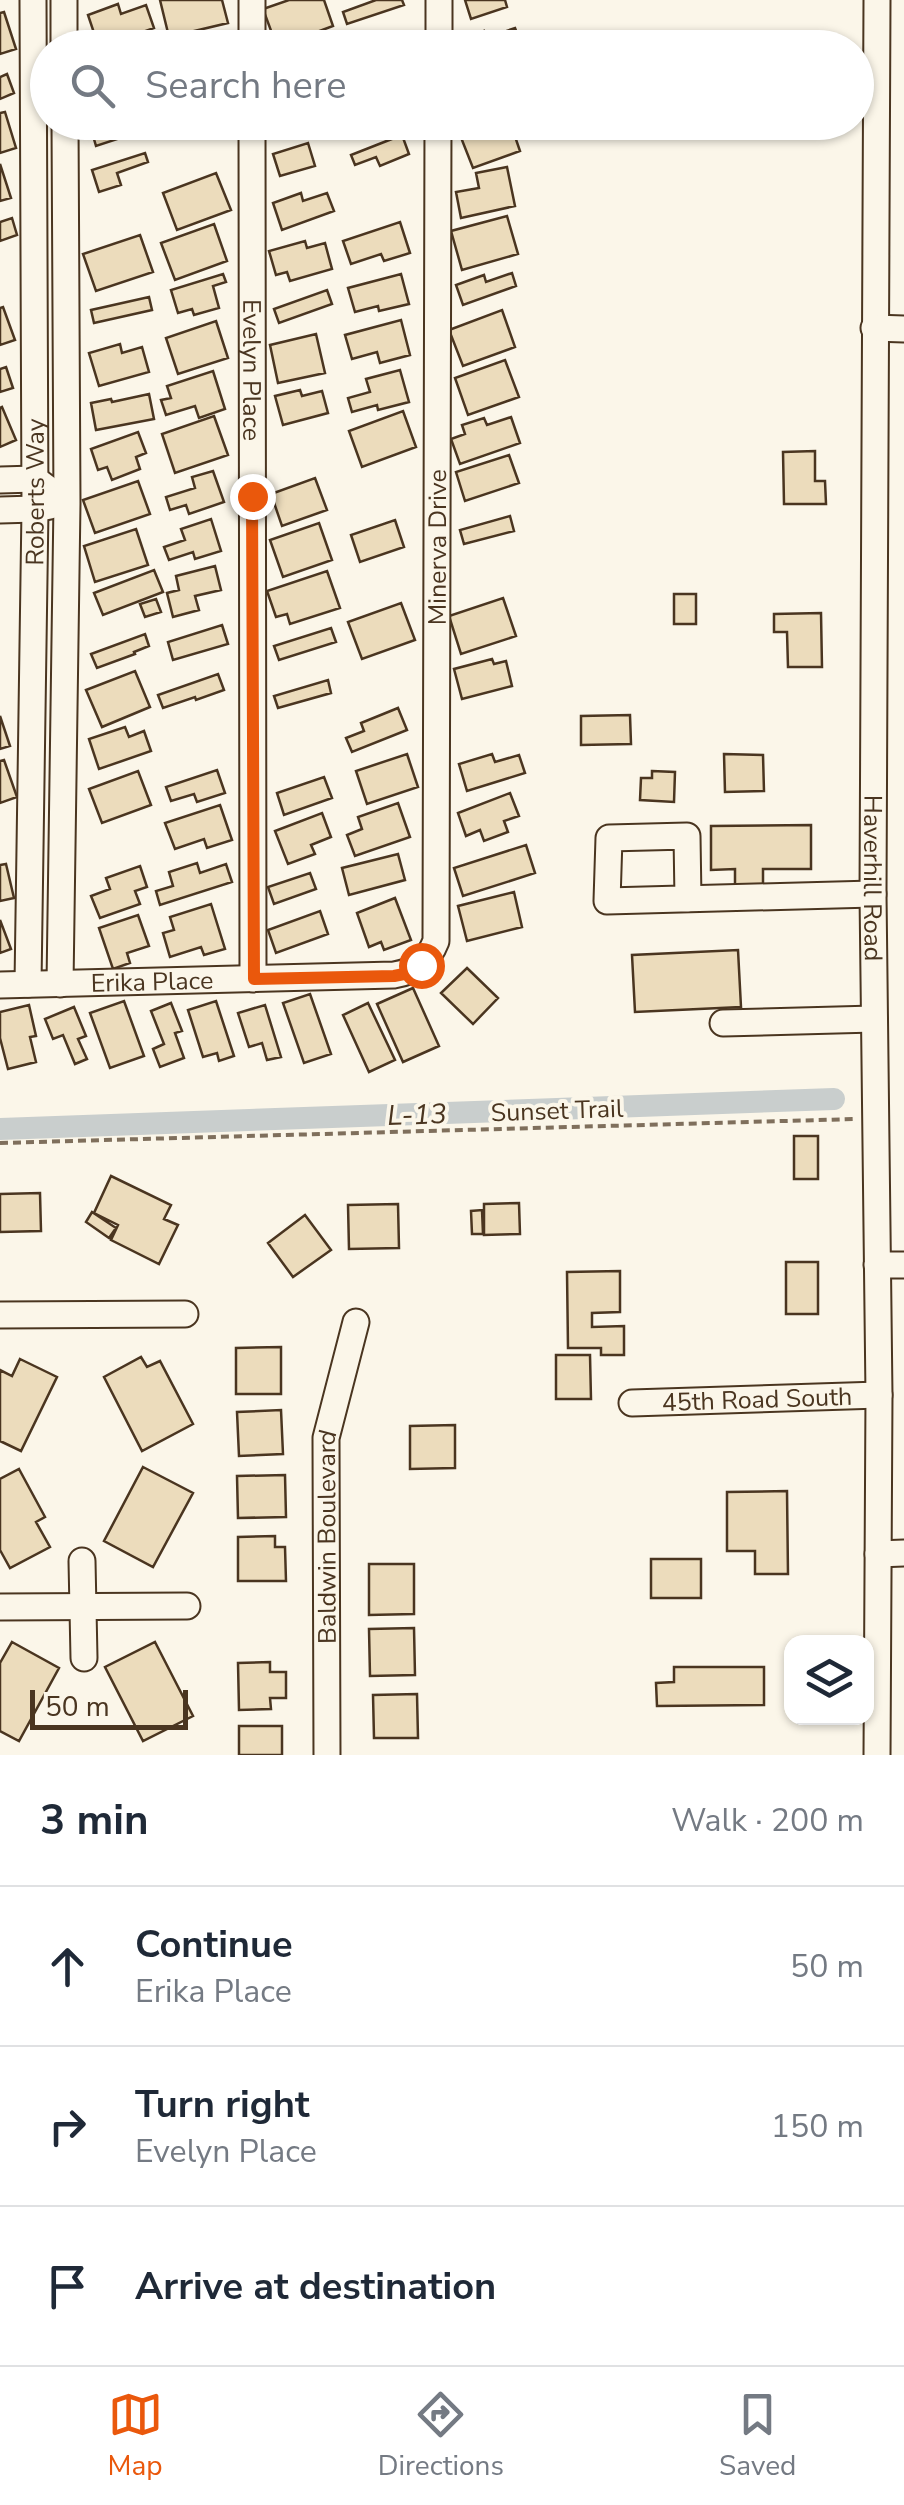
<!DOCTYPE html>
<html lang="en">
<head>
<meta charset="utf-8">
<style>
  :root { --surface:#fff; --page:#f6f6f7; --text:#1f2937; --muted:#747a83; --line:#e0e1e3; --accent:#ea580c }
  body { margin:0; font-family:"Nunito Sans",sans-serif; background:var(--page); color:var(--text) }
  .controls { position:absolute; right:30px; bottom:30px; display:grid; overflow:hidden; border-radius:20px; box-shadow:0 2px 8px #0004 }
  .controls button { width:90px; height:90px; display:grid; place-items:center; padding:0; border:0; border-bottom:2px solid var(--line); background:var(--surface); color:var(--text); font:50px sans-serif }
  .scale { position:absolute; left:30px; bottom:25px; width:158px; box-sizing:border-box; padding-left:10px; border:5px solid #4a3520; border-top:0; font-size:28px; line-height:35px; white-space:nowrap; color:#4a3520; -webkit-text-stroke:8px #fbf6e9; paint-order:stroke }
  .stop { position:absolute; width:30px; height:30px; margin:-22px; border:8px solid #ea580c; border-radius:50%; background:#fff }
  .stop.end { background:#ea580c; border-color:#fff; box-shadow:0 2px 10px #0008 }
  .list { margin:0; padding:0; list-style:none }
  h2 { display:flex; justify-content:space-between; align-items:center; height:130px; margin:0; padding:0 40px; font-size:42px }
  h2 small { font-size:32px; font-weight:400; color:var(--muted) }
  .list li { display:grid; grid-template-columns:65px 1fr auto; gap:30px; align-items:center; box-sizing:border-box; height:160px; padding:0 40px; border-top:2px solid var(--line) }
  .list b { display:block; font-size:38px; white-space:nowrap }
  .list p { margin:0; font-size:32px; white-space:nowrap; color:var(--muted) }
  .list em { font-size:32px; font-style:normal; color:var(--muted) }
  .icon { flex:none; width:55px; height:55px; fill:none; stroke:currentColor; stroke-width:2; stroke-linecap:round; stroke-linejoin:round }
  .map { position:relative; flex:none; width:904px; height:1755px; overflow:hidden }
  .search { position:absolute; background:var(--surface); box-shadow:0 2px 8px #0004; left:30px; right:30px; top:30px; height:110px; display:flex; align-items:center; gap:25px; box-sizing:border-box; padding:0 35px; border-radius:55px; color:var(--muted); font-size:38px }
  .sheet { height:610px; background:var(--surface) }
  nav { display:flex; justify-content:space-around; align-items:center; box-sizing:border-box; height:140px; border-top:2px solid var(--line); background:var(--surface); font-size:28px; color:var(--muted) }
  nav a { display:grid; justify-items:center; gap:5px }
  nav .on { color:var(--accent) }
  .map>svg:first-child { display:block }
</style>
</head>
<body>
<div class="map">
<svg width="904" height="1755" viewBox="0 0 904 1755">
  <rect width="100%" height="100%" fill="#fbf6e9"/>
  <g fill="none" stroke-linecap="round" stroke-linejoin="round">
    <path stroke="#c9cecd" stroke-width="22" d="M 0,1129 L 834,1099"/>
  </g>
  <path fill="#ecdcbc" stroke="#4a3520" stroke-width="2.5" d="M 160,0 L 222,0 L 228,23 L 169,37 Z
    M 289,0 L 324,0 L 333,26 L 277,47 L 263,9 Z
    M 376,0 L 402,0 L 404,5 L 347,24 L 343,12 Z
    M 465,0 L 505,0 L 507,7 L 471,19 Z
    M 118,4 L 121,14 L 146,5 L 154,28 L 99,48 L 88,15 Z
    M 4,12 L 16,49 L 0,54 L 0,13 Z
    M 515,28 L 520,41 L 502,48 L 463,48 L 460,40 L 484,31 L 486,38 Z
    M 373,37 L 377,48 L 347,48 L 346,46 Z
    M 7,74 L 14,93 L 0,99 L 0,77 Z
    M 5,112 L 16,148 L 0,153 L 0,113 Z
    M 89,122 L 149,122 L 151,128 L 96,146 Z
    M 353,122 L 385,122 L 356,133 Z
    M 495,122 L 510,122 L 520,151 L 473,168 L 460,135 Z
    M 402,135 L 409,154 L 380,166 L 376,157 L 355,165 L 351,155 Z
    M 308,143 L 315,166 L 280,176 L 273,154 Z
    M 145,153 L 148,162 L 117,173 L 121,185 L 99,192 L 92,170 Z
    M 0,164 L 11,198 L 0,201 Z
    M 507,167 L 515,206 L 461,218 L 456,192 L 479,188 L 476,173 Z
    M 216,173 L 231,210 L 177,230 L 163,193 Z
    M 301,193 L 303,201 L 327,193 L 334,211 L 282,230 L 273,203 Z
    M 507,216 L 518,254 L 462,270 L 451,231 Z
    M 12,218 L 17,235 L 0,241 L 0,222 Z
    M 400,222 L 410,253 L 384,261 L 381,254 L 351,264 L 343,241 Z
    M 214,224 L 227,261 L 175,280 L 161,243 Z
    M 140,235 L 153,272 L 96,291 L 83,254 Z
    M 305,241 L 307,248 L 325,243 L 332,269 L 290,281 L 287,272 L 276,275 L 269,251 Z
    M 512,273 L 516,286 L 463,305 L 456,285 L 484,275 L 486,282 Z
    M 223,274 L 226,282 L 213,286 L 219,308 L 194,315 L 192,309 L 178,313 L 171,290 Z
    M 401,274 L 409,304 L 379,311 L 378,306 L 355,312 L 348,288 Z
    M 327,290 L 332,304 L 279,323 L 274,309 Z
    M 149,297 L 152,310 L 94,323 L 91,310 Z
    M 3,307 L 15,340 L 0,345 L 0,308 Z
    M 502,310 L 515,347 L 463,366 L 449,330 Z
    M 401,320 L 410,355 L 380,363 L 377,352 L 352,359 L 345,335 Z
    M 216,321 L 228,358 L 178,374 L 166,338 Z
    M 316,334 L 325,373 L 278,383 L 270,345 Z
    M 120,344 L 122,353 L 142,347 L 149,372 L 99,386 L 89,353 Z
    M 505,360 L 519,397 L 468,415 L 455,378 Z
    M 6,367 L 13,388 L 0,392 L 0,369 Z
    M 400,370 L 409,402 L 378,410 L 377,405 L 352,412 L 348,398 L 370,392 L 366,379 Z
    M 213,371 L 225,409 L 199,418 L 195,406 L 166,415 L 161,400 L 171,398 L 167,386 Z
    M 300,390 L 302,396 L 322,391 L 328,413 L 283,425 L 275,396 Z
    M 149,394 L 154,419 L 96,430 L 91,403 L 111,399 L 112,402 Z
    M 2,407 L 16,440 L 0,447 L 0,408 Z
    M 403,411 L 416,447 L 362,467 L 349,431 Z
    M 214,416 L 228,455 L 175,473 L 162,434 Z
    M 511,417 L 520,443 L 460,464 L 451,439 L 465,434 L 462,425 L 484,418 L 487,425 Z
    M 138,432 L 146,453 L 136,457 L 140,469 L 112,480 L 107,467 L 98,470 L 91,449 Z
    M 815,451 L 815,481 L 825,481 L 826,504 L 784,504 L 783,452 Z
    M 509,455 L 519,483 L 465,501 L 456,472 Z
    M 213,471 L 224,502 L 189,514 L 186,505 L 170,510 L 166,497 L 195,488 L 192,477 Z
    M 315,478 L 327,510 L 282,526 L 271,494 Z
    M 138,481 L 150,514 L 95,533 L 83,500 Z
    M 510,516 L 514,531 L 464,544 L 460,530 Z
    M 211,519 L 221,551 L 195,559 L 193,552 L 169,560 L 164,547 L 185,540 L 181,529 Z
    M 395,520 L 404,547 L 360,562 L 351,535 Z
    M 319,523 L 332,560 L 283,577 L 270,540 Z
    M 136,529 L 148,565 L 95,582 L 84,546 Z
    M 215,566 L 221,590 L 195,596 L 199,610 L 173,617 L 167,593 L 179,590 L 176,576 Z
    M 154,570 L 163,592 L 103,615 L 94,593 Z
    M 327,571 L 340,608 L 290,624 L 287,614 L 276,617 L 267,591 Z
    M 674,594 L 696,594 L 696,624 L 674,624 Z
    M 503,598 L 516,636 L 461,654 L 449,616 Z
    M 156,599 L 161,612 L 145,617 L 140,604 Z
    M 401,603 L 415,640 L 362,659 L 348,622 Z
    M 821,613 L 822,667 L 788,667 L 787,632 L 774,632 L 774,614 Z
    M 222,625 L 228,644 L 173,660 L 168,642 Z
    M 331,628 L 336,642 L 279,660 L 274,646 Z
    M 145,634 L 149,646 L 134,652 L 135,654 L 97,668 L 91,654 Z
    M 492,659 L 494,664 L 506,661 L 512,686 L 462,699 L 454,669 Z
    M 135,671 L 150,707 L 102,727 L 86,690 Z
    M 218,674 L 224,690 L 196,700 L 195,697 L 163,708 L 158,695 Z
    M 328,680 L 331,693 L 278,708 L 274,696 Z
    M 398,708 L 407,730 L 352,752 L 346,738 L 364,731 L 361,723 Z
    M 630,715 L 631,744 L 581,745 L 581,716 Z
    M 0,716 L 10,746 L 0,749 Z
    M 125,727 L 129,737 L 144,731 L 151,751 L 99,769 L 89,739 Z
    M 407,754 L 418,787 L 367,804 L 356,771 Z
    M 492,754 L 495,762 L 519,755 L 525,773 L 467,791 L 459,764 Z
    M 724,754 L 763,755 L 764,791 L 725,792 Z
    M 4,760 L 17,797 L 0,803 L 0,761 Z
    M 217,770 L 225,793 L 197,802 L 194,794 L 171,801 L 166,787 Z
    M 138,771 L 151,805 L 102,823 L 89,789 Z
    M 652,771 L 675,772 L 674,802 L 640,800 L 641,778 L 652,778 Z
    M 324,777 L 332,798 L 284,815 L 277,793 Z
    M 510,793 L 519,816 L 504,821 L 508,832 L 484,841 L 480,830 L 466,836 L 458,813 Z
    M 398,803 L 410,837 L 355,856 L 347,835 L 362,829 L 358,817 Z
    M 220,805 L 232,840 L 207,848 L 204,839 L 175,849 L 165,823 Z
    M 322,813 L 331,837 L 311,845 L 315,854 L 288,864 L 275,831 Z
    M 811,825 L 811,869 L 763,869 L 763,885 L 735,886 L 735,869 L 711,870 L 711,826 Z
    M 526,845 L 535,873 L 463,896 L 454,868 Z
    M 398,854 L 405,880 L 349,895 L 342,868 Z
    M 197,863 L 200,873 L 226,864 L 232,882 L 160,905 L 156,891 L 173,886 L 169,872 Z
    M 6,864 L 14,898 L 0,901 L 0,865 Z
    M 140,866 L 147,887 L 135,891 L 140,904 L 100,918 L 91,896 L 110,889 L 106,878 Z
    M 310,873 L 316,889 L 274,904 L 268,887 Z
    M 514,892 L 522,927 L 467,941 L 458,906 Z
    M 395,898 L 411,940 L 384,950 L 381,942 L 369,947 L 357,913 Z
    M 211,904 L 225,949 L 204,955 L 201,947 L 170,957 L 163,933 L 174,930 L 170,917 Z
    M 320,911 L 328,934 L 276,953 L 268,930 Z
    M 138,915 L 149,946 L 127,953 L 130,963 L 113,969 L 99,928 Z
    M 0,920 L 11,949 L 0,953 Z
    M 738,950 L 741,1007 L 635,1012 L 632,955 Z
    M 467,968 L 498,998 L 473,1024 L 441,993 Z
    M 413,988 L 439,1046 L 403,1062 L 377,1004 Z
    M 310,994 L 331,1054 L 304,1063 L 283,1003 Z
    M 124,1001 L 144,1056 L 110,1068 L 90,1013 Z
    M 216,1001 L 234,1056 L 219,1061 L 217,1053 L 203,1057 L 188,1010 Z
    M 171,1003 L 182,1031 L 175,1033 L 184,1058 L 160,1067 L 153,1049 L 164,1044 L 151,1011 Z
    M 368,1003 L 395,1060 L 369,1072 L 343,1015 Z
    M 29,1005 L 36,1036 L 30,1037 L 36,1062 L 8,1069 L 0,1038 L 0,1012 Z
    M 265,1005 L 281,1057 L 267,1060 L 262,1043 L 249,1047 L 238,1013 Z
    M 74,1007 L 86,1036 L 78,1039 L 87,1059 L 75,1064 L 63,1035 L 53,1039 L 45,1019 Z
    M 794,1136 L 818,1136 L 818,1179 L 794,1179 Z
    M 111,1176 L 171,1205 L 164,1219 L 178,1225 L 159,1264 L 111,1240 L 118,1225 L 94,1213 Z
    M 40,1193 L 41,1231 L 0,1232 L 0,1194 Z
    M 519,1203 L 520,1234 L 484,1235 L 484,1204 Z
    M 398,1204 L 399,1248 L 349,1249 L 348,1205 Z
    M 482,1210 L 483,1234 L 472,1234 L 471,1211 Z
    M 92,1212 L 116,1228 L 109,1238 L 86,1222 Z
    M 305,1215 L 331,1250 L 293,1277 L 268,1243 Z
    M 786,1262 L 818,1262 L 818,1314 L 786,1314 Z
    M 620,1271 L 620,1312 L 592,1313 L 592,1327 L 624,1326 L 624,1355 L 601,1355 L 601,1348 L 568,1348 L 567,1272 Z
    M 281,1347 L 281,1394 L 236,1394 L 236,1348 Z
    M 556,1355 L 590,1355 L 591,1399 L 556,1399 Z
    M 141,1357 L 147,1367 L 160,1361 L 193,1424 L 142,1451 L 104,1377 Z
    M 20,1359 L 57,1377 L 21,1451 L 0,1441 L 0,1370 L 12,1376 Z
    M 281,1410 L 283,1454 L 239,1456 L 237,1412 Z
    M 455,1425 L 455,1468 L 410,1469 L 410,1426 Z
    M 143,1467 L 193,1493 L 153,1567 L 104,1541 Z
    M 19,1469 L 45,1517 L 36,1522 L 50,1547 L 10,1568 L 0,1550 L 0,1479 Z
    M 285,1475 L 286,1517 L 238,1518 L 237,1476 Z
    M 787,1491 L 788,1574 L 755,1574 L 755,1551 L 727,1551 L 727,1492 Z
    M 275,1536 L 275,1547 L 285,1547 L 286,1581 L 238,1581 L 238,1537 Z
    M 651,1559 L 701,1559 L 701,1598 L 651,1598 Z
    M 369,1564 L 414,1564 L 414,1614 L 369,1615 Z
    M 414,1628 L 415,1675 L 370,1676 L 369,1629 Z
    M 12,1642 L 59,1668 L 19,1741 L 0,1731 L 0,1663 Z
    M 155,1642 L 193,1716 L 143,1741 L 105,1667 Z
    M 270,1662 L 270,1672 L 286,1672 L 286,1698 L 270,1698 L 271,1709 L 239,1710 L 238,1663 Z
    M 674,1667 L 764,1667 L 764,1705 L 657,1706 L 656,1683 L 674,1682 Z
    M 417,1694 L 418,1738 L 374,1738 L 373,1695 Z
    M 239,1726 L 282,1726 L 282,1755 L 239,1755 Z"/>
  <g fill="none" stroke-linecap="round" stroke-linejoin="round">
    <defs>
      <g id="minor">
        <path d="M 64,0 L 64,48"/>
        <path d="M 252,0 L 252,48"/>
        <path id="s1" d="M 877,0 L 873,894 L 879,1395 L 877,1755"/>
        <path d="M 439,48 L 439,0"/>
        <path id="s2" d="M 252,122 L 253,979"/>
        <path d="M 874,328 L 904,329"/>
        <path d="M 0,480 L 35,479 L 47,488"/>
        <path d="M 0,510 L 35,509 L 50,506"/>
        <path d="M 688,899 L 687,836 L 609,838 L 607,901 L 873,894"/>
        <path id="s3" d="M 28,984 L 35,509 L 33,0"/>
        <path d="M 60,984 L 67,503 L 65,122"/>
        <path id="s4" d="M 0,985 L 394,975 C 417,971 428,961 436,941 L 438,122"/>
        <path d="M 723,1023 L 874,1019"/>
        <path d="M 877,1265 L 904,1265"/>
        <path d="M 0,1315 L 185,1314"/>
        <path id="s5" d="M 632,1403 L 879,1395"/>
        <path d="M 878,1554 L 904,1553"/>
        <path d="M 82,1561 L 84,1658"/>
        <path d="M 0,1607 L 187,1606"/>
        <path id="s6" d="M 327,1755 L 326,1438 L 356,1322"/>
      </g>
    </defs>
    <use href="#minor" stroke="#4a3520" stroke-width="29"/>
    <path stroke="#7f6f5c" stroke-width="4" stroke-dasharray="8 5" stroke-linecap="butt" d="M 0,1143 L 855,1119"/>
    <use href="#minor" stroke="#fbf6e9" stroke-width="25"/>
  </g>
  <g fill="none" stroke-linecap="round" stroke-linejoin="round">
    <path stroke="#ea580c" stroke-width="12" d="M 252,496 L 254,979 L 394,976 L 409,973 L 421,965"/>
  </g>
  <g text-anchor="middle" stroke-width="8" stroke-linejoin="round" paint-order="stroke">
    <g font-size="25" fill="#4a3520" stroke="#fbf6e9">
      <text dy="9" stroke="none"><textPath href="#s2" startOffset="248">Evelyn Place</textPath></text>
      <text dy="9" stroke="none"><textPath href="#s3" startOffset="492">Roberts Way</textPath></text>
      <text dy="9" stroke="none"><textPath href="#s4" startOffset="845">Minerva Drive</textPath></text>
      <text dy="9" stroke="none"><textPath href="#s1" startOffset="878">Haverhill Road</textPath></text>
      <text dy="9" stroke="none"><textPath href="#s4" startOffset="152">Erika Place</textPath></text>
      <text transform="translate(557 1110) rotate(-2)" y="9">Sunset Trail</text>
      <text dy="9" stroke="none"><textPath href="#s5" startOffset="125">45th Road South</textPath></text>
      <text dy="9" stroke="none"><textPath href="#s6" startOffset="218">Baldwin Boulevard</textPath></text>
    </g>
    <g font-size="28" font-style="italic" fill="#4a3520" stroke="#fbf6e9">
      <text transform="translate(417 1114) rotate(-2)" y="10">L-13</text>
    </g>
  </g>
</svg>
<div class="controls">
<button><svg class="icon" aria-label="layers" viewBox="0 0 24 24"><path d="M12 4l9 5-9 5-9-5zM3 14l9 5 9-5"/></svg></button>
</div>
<div class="scale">50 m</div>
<div class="stop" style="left:421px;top:965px"></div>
<div class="stop end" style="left:252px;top:496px"></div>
<div class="search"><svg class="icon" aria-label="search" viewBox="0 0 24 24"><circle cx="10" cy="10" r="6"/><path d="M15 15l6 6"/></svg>Search here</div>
</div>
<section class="sheet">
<h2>3 min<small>Walk · 200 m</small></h2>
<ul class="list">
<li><svg class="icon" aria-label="ahead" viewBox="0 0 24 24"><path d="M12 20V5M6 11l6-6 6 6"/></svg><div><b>Continue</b><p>Erika Place</p></div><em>50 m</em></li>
<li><svg class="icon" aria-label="right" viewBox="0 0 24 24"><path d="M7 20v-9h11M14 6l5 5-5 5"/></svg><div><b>Turn right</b><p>Evelyn Place</p></div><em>150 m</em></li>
<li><svg class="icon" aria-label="arrive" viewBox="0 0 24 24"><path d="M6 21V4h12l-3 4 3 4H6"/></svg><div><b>Arrive at destination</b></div></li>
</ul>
</section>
<nav>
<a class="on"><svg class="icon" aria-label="map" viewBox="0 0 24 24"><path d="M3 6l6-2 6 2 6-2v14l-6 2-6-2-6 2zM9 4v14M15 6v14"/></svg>Map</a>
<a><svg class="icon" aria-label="directions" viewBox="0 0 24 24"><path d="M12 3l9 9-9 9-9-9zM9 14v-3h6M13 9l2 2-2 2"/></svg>Directions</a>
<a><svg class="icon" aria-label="saved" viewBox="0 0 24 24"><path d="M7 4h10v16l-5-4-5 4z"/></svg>Saved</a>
</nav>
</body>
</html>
